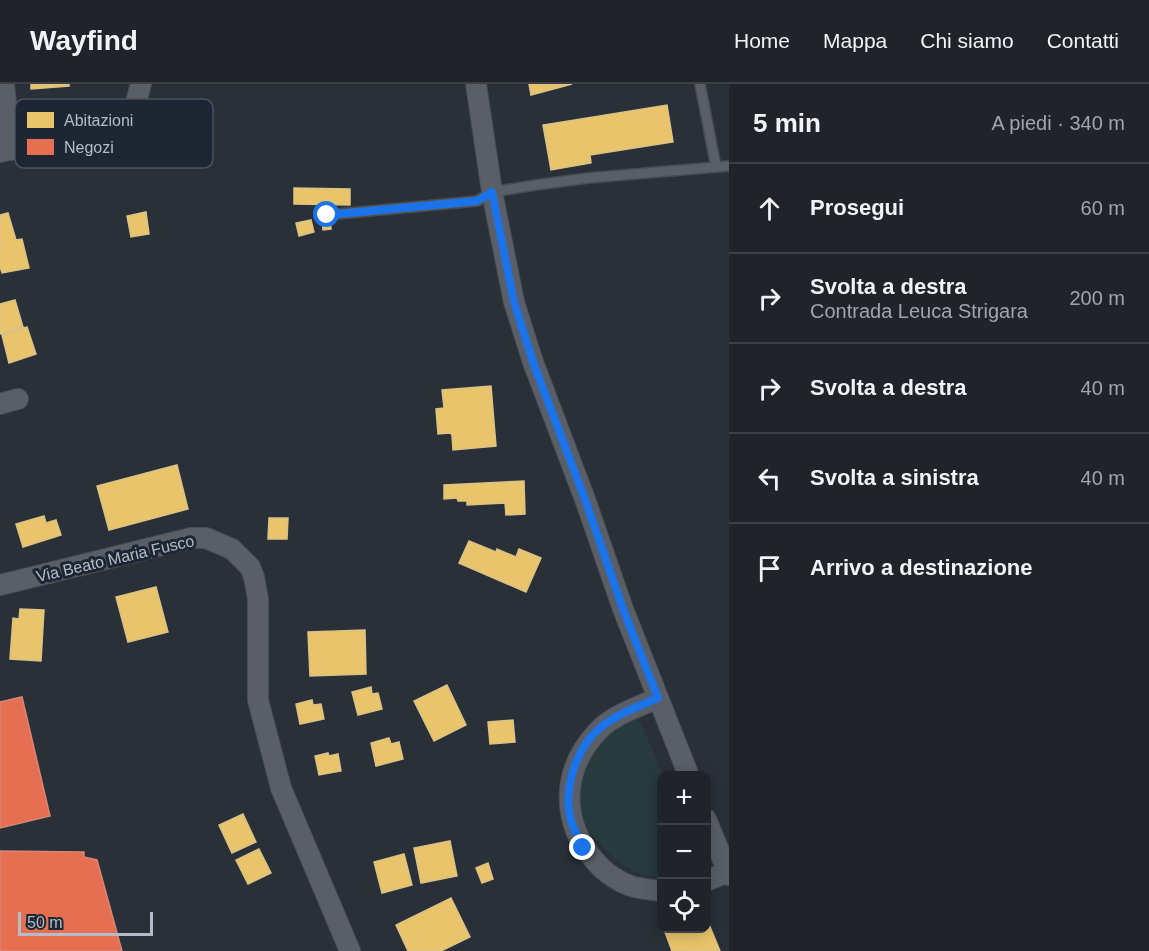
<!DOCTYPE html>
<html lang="it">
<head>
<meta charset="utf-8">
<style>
  :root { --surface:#20242a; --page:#2d3036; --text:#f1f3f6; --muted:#a2a4a8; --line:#3d4147 }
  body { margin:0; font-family:Arial,sans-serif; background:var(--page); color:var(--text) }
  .controls { position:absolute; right:18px; bottom:18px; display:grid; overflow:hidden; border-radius:12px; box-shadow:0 3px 15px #0003 }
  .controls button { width:54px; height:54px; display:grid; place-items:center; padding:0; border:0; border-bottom:2px solid var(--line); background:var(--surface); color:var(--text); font:30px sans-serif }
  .scale { position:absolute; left:18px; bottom:15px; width:135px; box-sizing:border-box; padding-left:6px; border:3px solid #b4bcc9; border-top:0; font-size:16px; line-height:21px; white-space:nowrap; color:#b4bcc9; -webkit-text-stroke:4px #1d2633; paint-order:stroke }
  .stop { position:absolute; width:18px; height:18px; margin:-14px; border:4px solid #1a73e8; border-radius:50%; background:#fff }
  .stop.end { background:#1a73e8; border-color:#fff; box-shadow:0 2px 6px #0008 }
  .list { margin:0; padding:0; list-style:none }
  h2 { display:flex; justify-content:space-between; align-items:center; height:78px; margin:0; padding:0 24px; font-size:26px }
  h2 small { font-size:20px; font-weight:400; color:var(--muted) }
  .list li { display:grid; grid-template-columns:39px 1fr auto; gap:18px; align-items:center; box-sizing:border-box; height:90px; padding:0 24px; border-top:2px solid var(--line) }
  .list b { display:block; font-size:22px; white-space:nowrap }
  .list p { margin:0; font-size:20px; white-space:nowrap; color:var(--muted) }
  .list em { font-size:20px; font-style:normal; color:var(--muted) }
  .icon { flex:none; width:33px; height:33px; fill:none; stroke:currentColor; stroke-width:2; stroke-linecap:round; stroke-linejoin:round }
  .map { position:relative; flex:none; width:729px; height:867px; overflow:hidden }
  header { display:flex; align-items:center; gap:36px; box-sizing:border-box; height:84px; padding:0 30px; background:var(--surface); border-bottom:2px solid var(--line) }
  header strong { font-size:28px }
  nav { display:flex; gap:33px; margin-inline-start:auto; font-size:21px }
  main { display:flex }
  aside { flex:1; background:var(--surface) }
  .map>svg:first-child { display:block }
</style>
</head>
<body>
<header>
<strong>Wayfind</strong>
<nav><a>Home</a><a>Mappa</a><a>Chi siamo</a><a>Contatti</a></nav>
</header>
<main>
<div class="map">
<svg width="729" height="867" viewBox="0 0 729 867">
  <rect width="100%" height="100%" fill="#2a3038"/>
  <path fill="#273a3e" d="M 639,634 L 663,691 L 661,793 C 644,794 625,784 612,772 C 580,744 571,718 589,678 C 593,669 599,658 607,652 C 617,644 628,639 639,634 Z"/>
  <path fill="#e9c46a" stroke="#d9c286" stroke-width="1.5" d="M 31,0 L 69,0 L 69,2 L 31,5 Z
    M 529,0 L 572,0 L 531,11 Z
    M 667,21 L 673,58 L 590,71 L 591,79 L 551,86 L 543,41 Z
    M 294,104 L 350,105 L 350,121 L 294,120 Z
    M 146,128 L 149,150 L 131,153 L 127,132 Z
    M 8,129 L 16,156 L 22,155 L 29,184 L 2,189 L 0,182 L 0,131 Z
    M 322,135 L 330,135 L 331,145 L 323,146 Z
    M 311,136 L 314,148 L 299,152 L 296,139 Z
    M 15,216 L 23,243 L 0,250 L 0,220 Z
    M 27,243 L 36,270 L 9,279 L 2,251 Z
    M 491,302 L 496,362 L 453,366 L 452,351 L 450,349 L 438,350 L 436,325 L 444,324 L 442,306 Z
    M 177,381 L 188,425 L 109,446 L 97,402 Z
    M 524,397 L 525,430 L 506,431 L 505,419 L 467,421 L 467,417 L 458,417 L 457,414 L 444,415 L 444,401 Z
    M 44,432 L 46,439 L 56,436 L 61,451 L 23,463 L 16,440 Z
    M 269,434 L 288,434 L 287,455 L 268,455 Z
    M 469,457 L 496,468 L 497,465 L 516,473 L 519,465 L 541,474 L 526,508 L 459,479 Z
    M 156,503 L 168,548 L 128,558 L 116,513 Z
    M 20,525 L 44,526 L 41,577 L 10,575 L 13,534 L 19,535 Z
    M 365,546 L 366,590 L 310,592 L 308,548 Z
    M 447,601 L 466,641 L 434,657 L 414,617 Z
    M 371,603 L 372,610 L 378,609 L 382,625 L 358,631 L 352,608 Z
    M 312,616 L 313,621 L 321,620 L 324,635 L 300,640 L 296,620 Z
    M 513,636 L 515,658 L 490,660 L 488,638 Z
    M 389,654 L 391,660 L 399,658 L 403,675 L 376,682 L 371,659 Z
    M 328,669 L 329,672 L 338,670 L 341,687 L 319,691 L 315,672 Z
    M 243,730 L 256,758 L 232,769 L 219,741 Z
    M 450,757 L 457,792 L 421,799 L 414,764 Z
    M 259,765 L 271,789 L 248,800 L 236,776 Z
    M 404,770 L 412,801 L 382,809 L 374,778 Z
    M 488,779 L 493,795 L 482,799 L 476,784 Z
    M 451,814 L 470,853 L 441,867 L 408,867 L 396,841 Z
    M 706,833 L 720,867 L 672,867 L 665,848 L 673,844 L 706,844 Z"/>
  <path fill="#e76f51" stroke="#d88675" stroke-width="1.5" d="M 22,613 L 50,732 L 0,744 L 0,618 Z
    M 0,767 L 84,768 L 84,773 L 97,776 L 122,867 L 0,867 Z"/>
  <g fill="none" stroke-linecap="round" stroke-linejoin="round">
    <defs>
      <path id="lane" d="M 700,0 L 716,83
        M 327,131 L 477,117 L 492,108 L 536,101 L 588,94 L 729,82"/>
      <path id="street" d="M 4,0 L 11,66
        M 476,0 L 492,108 L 514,218 L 533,278 L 586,418 L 623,525 L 689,692
        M 0,68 L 131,36 L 141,0
        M 0,320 L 18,315
        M 0,501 L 191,454 L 206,454 L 232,465 L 250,483 L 254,493 L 258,515 L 258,616 L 281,704 L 350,867
        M 658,614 C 640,622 611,632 598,647 C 561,686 560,738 596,778 C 605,789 620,799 634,803 C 643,805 653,806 662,807
        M 706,735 L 729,791
        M 706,797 L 728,788"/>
    </defs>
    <use href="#lane" stroke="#484c53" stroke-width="12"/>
    <use href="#street" stroke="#484c53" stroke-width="22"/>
    <use href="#lane" stroke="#5a5e66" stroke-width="9"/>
    <use href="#street" stroke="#5a5e66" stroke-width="20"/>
  </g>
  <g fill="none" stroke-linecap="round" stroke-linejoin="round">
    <path stroke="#1a73e8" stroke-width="8" d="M 327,131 L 477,117 L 492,108 L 514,218 L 533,278 L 586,418 L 623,525 L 658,614 C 639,622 617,630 600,644 C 576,664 564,703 570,733 C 572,743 579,754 583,764"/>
  </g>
  <g text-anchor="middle" stroke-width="6" stroke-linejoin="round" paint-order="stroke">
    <g font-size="16" fill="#b4bcc9" stroke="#1d2633">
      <text transform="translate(115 474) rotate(-13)" y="6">Via Beato Maria Fusco</text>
    </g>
  </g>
  <rect x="15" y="15" width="198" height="69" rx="9" fill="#1d2633" stroke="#4a5360" stroke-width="1.5"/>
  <rect x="27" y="28" width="27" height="16" fill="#e9c46a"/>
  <rect x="27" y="55" width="27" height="16" fill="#e76f51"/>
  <g font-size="16" fill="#b4bcc9">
    <text x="64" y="42">Abitazioni</text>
    <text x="64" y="69">Negozi</text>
  </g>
</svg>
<div class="controls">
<button>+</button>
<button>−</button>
<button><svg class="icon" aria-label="locate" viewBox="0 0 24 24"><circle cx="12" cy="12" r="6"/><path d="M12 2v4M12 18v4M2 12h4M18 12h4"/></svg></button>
</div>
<div class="scale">50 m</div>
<div class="stop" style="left:327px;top:131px"></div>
<div class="stop end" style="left:583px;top:764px"></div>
</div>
<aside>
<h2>5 min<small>A piedi · 340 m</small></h2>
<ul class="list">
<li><svg class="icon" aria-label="ahead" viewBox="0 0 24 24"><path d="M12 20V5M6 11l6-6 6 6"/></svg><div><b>Prosegui</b></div><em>60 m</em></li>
<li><svg class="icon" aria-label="right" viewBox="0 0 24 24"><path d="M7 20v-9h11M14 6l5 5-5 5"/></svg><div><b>Svolta a destra</b><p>Contrada Leuca Strigara</p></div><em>200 m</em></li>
<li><svg class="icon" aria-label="right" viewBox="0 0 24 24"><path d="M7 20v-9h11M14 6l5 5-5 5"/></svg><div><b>Svolta a destra</b></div><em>40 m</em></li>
<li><svg class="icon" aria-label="left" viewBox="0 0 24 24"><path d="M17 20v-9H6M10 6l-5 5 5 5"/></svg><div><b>Svolta a sinistra</b></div><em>40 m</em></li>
<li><svg class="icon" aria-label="arrive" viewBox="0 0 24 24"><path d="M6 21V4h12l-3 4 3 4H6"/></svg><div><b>Arrivo a destinazione</b></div></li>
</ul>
</aside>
</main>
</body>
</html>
